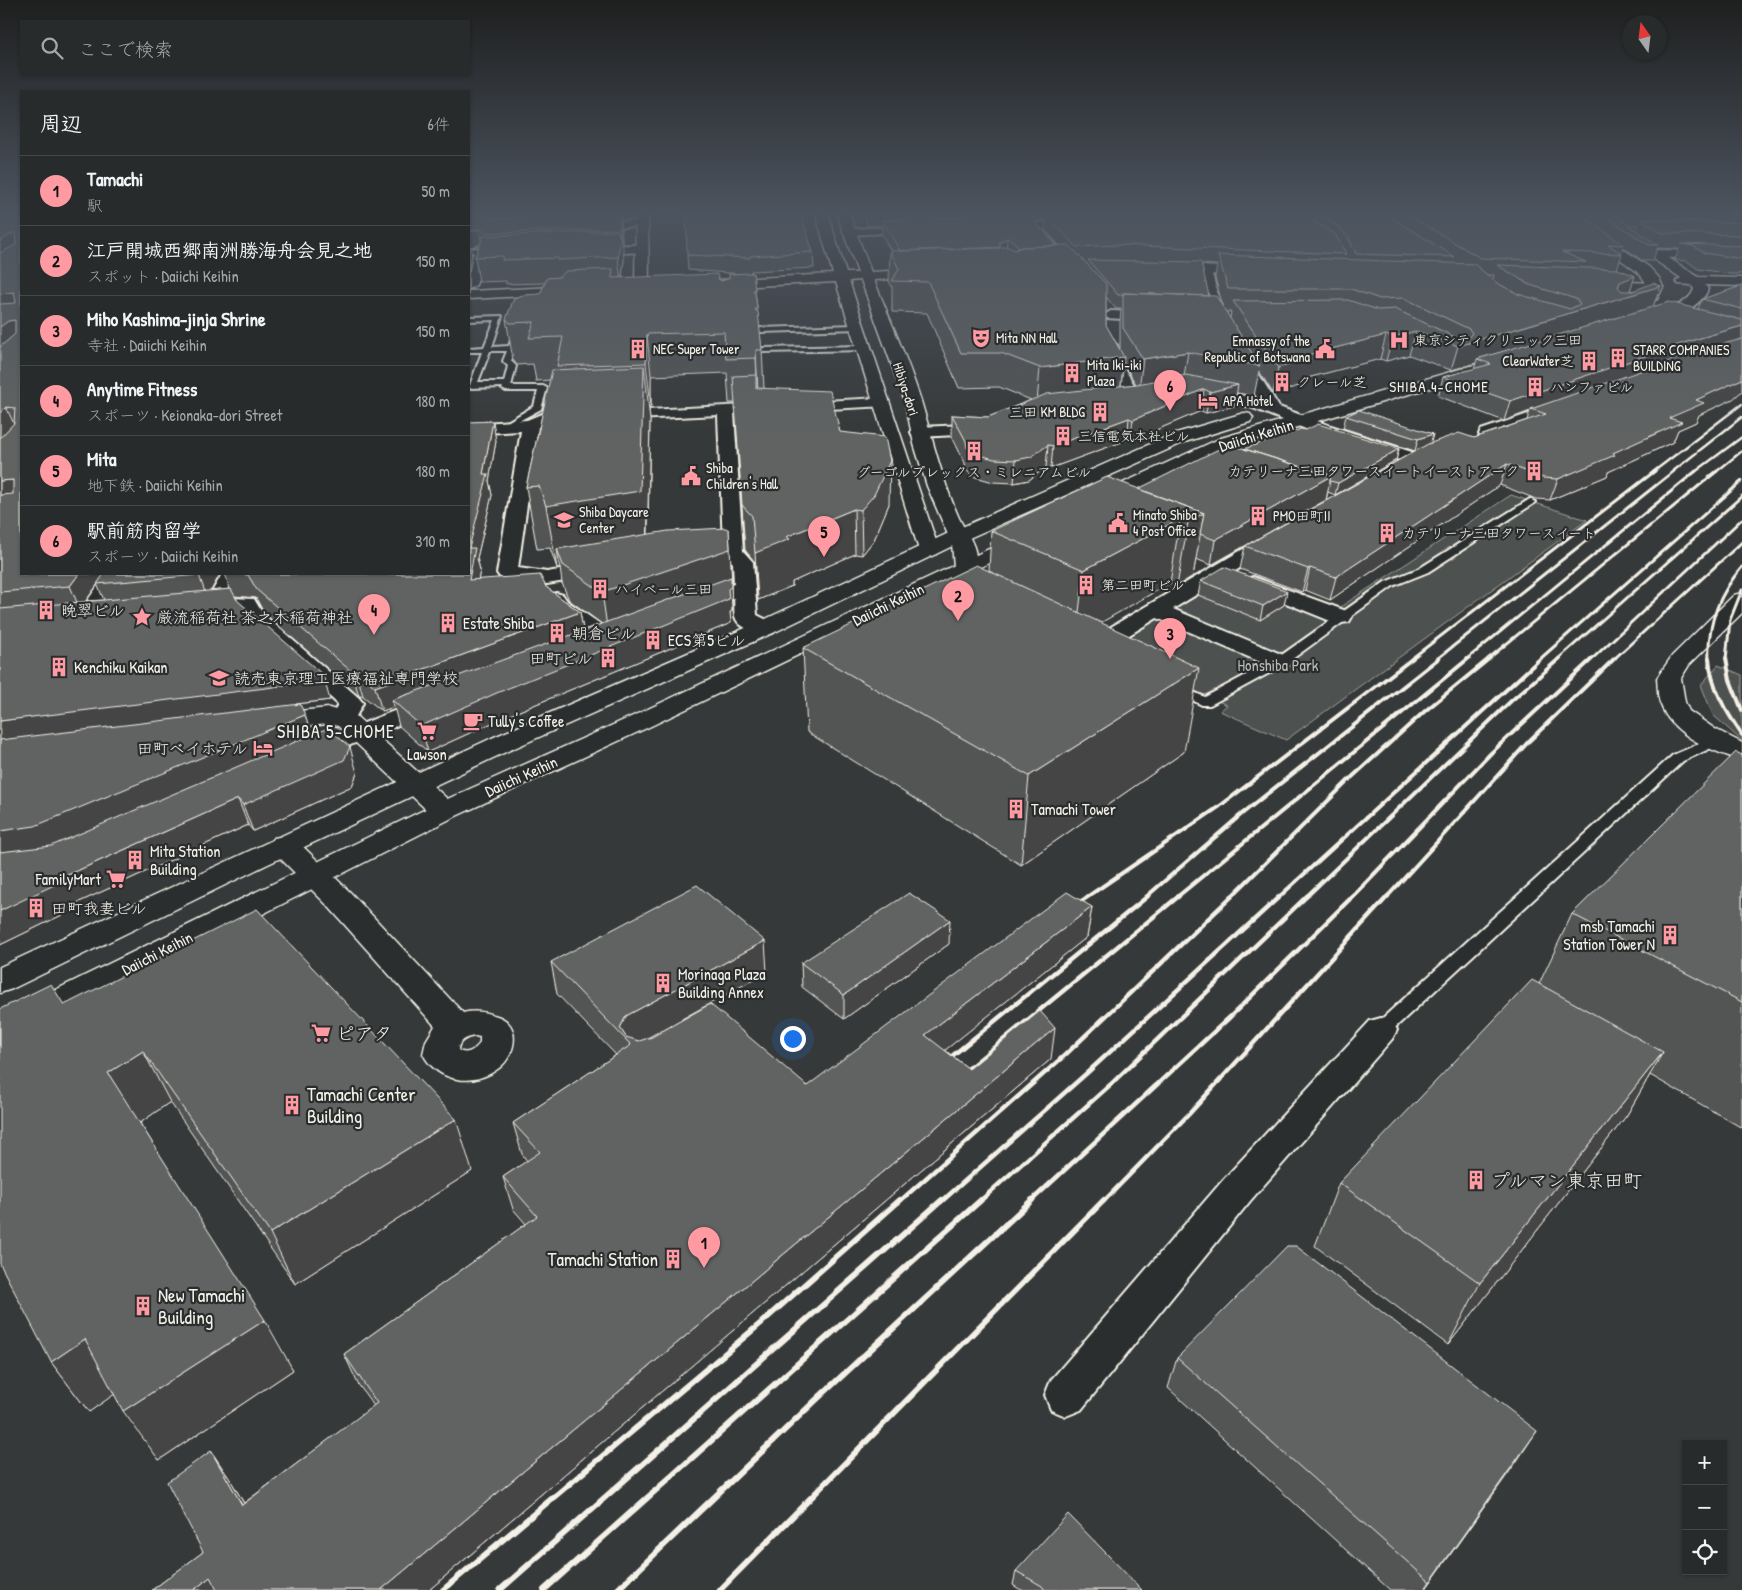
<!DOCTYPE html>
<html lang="ja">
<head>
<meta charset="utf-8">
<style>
  :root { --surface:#282b2b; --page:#303333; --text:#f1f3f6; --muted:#a5a7a9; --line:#444747; --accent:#ff9aa2 }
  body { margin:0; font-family:"Patrick Hand","Klee One",sans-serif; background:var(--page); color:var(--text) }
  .controls { position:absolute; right:15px; bottom:15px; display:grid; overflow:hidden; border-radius:0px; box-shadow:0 1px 4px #0004 }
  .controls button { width:45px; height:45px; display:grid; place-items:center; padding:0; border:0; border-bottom:1px solid var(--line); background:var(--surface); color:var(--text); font:25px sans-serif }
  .compass { position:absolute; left:1622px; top:15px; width:45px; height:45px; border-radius:50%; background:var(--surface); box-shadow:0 1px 4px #0004; rotate:346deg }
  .you { position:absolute; left:792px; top:1038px; width:18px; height:18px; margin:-12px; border:4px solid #fff; border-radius:50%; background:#1a73e8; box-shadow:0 0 0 8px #1a73e833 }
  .badge { display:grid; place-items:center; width:32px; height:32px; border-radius:50%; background:var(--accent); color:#111; font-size:16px; font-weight:700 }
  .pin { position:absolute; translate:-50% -41px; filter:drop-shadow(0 1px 2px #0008) }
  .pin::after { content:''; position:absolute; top:26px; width:18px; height:15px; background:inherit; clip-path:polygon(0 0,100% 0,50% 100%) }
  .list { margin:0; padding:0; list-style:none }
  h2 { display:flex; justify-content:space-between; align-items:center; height:65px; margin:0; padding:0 20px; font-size:21px }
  h2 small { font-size:16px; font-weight:400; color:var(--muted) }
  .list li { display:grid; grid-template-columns:32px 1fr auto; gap:15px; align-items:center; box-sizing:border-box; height:70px; padding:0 20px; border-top:1px solid var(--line) }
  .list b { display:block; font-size:19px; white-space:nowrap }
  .list p { margin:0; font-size:16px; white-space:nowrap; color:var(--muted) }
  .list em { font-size:16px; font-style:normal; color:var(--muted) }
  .icon { flex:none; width:28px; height:28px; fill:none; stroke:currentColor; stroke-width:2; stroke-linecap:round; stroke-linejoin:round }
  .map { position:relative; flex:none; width:1742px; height:1590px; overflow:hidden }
  .search { position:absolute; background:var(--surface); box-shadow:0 1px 4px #0004; left:20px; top:20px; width:450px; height:55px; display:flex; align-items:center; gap:12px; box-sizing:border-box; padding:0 18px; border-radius:0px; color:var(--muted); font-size:19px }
  .panel { position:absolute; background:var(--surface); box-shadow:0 1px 4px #0004; left:20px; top:90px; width:450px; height:485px; border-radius:0px }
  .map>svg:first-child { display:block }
</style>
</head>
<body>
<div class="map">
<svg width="1742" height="1590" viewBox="0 0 1742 1590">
  <rect width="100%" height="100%" fill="#363939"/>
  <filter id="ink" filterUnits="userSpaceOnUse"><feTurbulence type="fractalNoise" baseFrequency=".02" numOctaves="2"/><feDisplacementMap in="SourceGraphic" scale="10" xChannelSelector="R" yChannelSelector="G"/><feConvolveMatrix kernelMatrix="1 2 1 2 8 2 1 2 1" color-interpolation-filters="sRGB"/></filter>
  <g filter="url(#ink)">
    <path fill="#4e514f" stroke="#a1a19c" d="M 1511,495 L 1587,520 L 1286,740 L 1220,711 L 1227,705 L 1104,650 L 1164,613 L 1233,578 L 1328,615 Z
      M 1718,665 L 1742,675 L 1742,741 L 1713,715 L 1701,685 Z"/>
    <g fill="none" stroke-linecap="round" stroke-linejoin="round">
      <defs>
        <path id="lane" d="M 483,248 L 485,251 L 469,253 L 469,249 Z
          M 502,316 L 492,347 L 509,346 L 513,334 L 519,332 L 523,334 L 519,337 L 511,361 L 516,366 L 511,386 L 543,386 L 547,388 L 541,409 L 517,422 L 515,428 L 512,429 L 508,426 L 509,421 L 534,406 L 538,391 L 506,391 L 502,389 L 503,387 L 469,388 L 482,352 L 469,352 L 469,348 L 484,347 L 495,320 L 469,321 L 469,317 ZM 490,351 L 507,351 L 503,361 L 508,366 L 504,382 L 478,382 Z
          M 855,325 L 859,327 L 858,329 L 761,332 L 757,330 L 761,328 Z
          M 862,346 L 866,348 L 865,350 L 763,352 L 759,350 L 763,348 Z
          M 1530,499 L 1535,502 L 1533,504 L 1428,572 L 1393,586 L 1284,665 L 1210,705 L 1202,705 L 1172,690 L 1178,686 L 1205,697 L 1276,659 L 1385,582 L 1420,568 Z
          M 1715,737 L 1720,738 L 1722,741 L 1720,744 L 1683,761 L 1387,1035 L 1381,1036 L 1375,1035 L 1373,1030 L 1375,1025 L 1673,755 Z"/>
        <path id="street" d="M 1056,211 L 1067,211 L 1076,224 L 1070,227 L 1043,229 L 1060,249 L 1054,253 L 1050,252 L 1028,226 L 1034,223 L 1062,221 Z
          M 642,221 L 646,222 L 646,226 L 586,229 L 580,226 L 586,223 Z
          M 916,226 L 922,229 L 920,231 L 849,235 L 843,232 L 849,229 Z
          M 643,245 L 647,246 L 647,252 L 586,254 L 580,250 L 586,246 Z
          M 1654,250 L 1742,252 L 1742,260 L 1650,257 L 1648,254 L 1650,251 Z
          M 1205,266 L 1211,270 L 1224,318 L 1279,407 L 1328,425 L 1421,455 L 1424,459 L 1421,463 L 1409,463 L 1316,433 L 1250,407 L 1194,394 L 1192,391 L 1194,388 L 1200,386 L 1258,399 L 1210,318 L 1199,270 Z
          M 1111,311 L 1155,313 L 1162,317 L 1155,321 L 1106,318 L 1104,315 Z
          M 1110,341 L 1117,345 L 1118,358 L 1142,398 L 1140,401 L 1128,401 L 1104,358 L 1103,345 Z
          M 881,398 L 889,403 L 887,406 L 734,414 L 743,551 L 753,562 L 757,615 L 773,623 L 776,628 L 773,633 C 763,635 740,629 736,619 C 733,613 735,604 734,598 L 698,610 L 691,608 L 687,604 L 691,600 L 734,584 L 733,563 L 728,558 L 694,561 L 687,559 L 684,555 L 687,551 L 723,547 L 718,415 L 615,420 L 609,418 L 607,415 L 609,412 Z
          M 1561,403 L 1567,405 L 1569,408 L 1567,411 L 1493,438 L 1481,438 L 1479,434 L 1481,430 Z
          M 576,412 L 582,414 L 584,417 L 582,420 L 547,423 L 538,427 L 518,568 L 547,572 L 596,564 L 603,566 L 606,570 L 603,574 L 596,576 L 547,584 L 500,577 L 497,573 L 521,431 L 469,434 L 469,424 L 527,420 L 544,413 Z
          M 988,424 L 994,425 L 996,429 L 994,433 L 919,437 L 913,436 L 911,432 L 913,428 L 919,427 Z
          M 1274,533 L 1281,535 L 1284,539 L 1281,543 L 1173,609 L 1288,657 L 1291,662 L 1288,667 L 1280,669 L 1272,667 L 1157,618 L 1098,654 L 1090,656 L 1082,654 L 1079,649 L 1082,644 L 1267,535 Z
          M 106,574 L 126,574 L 95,622 L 87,623 L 79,622 L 76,617 Z
          M 222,574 L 242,574 L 230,598 L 254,599 L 263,614 L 359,698 L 363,703 L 352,724 L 343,726 L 334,724 L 331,719 L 338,704 L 246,622 L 240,610 L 205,612 L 197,611 L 194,606 L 197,601 L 208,599 Z
          M 1253,577 L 1349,612 L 1352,617 L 1349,622 L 1341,623 L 1333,622 L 1246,587 L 1243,583 L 1246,579 Z
          M 556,593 L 563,595 L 567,601 L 612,632 L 615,637 L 612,642 L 604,644 L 596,642 L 551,608 L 545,599 L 549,595 Z
          M 429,697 L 437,699 L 441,704 L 437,709 L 317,759 L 308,762 L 299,759 L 295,754 L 299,749 Z
          M 1381,1018 L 1392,1021 L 1397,1030 L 1392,1039 L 1250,1201 L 1081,1410 L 1066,1416 L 1051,1410 L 1045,1395 L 1051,1380 L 1224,1179 L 1370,1021 Z"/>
        <path id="secondary" d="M 636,211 L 648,211 L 649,287 L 642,291 L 635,287 Z
          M 815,211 L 827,211 L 846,273 L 858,273 L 836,211 L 848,211 L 871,272 L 927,269 L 934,273 L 927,277 L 874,280 C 890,320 908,360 921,401 C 933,441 942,480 959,518 C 966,533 984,554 972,570 L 965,572 L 958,570 L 954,566 L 952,544 L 927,486 L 914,444 L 905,402 L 861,280 L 849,281 L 939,550 L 936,554 L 929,556 L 922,554 L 919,550 L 836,282 L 718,288 L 711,284 L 718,280 L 833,274 Z
          M 483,246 L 489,250 L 476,285 L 469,289 C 469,277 468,250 483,246 Z
          M 1165,265 L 1252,268 L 1259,272 L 1252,276 L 1160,272 L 1159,269 L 1160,266 Z
          M 1595,281 L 1656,283 L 1663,287 L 1656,291 L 1590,288 L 1588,285 Z
          M 578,286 L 583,287 L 585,290 L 583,293 L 469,299 L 469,291 Z
          M 1742,593 L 1742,613 L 1689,665 L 1681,678 L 1685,702 L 1689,711 L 1715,729 L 1742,743 L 1742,760 C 1714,753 1671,734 1661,705 C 1657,696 1658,687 1657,678 L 1672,656 L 1734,595 Z
          M 329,708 L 356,716 L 454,805 L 458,811 L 454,817 L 444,820 L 434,817 L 338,726 L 328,724 L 269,730 L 260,727 L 256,722 L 260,717 L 269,714 Z
          M 284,836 L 294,838 L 350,892 L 463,1013 C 476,1010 485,1012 497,1016 C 522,1024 516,1055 499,1068 C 473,1088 438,1082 423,1054 L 426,1041 L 435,1026 L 328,906 L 274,852 L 270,845 L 274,838 ZM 475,1036 L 480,1037 L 480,1043 C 475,1050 466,1056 458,1050 C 458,1041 467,1037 475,1036 Z"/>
        <path id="highway" d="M 1554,211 L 1567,211 L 1649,267 L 1659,278 L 1663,287 L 1657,299 L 1636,308 L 1626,308 L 1624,305 L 1626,302 L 1646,293 L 1649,287 L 1639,273 Z
          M 1583,211 L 1596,211 L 1698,277 L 1742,278 L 1742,286 L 1705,285 L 1708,289 C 1702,308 1664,324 1646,320 L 1644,317 L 1646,314 C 1662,309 1688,307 1694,289 L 1691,285 L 1678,284 L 1676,281 L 1681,278 Z
          M 1478,364 L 1486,369 L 1484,372 L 1233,446 L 1104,506 L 1090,506 L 1087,502 L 1090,498 L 1221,438 Z
          M 1244,413 L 1250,414 L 1253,418 L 1250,422 L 1185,442 L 967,539 L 773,633 L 510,750 L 266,865 L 12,989 L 0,993 L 0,967 L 492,738 L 757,623 L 953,531 L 1173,434 Z
          M 1023,533 L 1030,535 L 1033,539 L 1030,543 L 651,726 L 454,817 L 12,1041 L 0,1045 L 0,1017 L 434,805 L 633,716 Z"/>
      </defs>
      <use href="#lane" stroke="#f4f1e8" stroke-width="4"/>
      <use href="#street" stroke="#f4f1e8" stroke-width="4"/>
      <use href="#secondary" stroke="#f4f1e8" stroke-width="3"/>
      <use href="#highway" stroke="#f4f1e8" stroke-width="3"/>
      <use href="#lane" fill="#2a2d2e" fill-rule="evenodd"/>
      <use href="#street" fill="#2a2d2e" fill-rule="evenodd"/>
      <use href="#secondary" fill="#2a2d2e" fill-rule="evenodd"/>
      <use href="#highway" fill="#2a2d2e" fill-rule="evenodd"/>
      <path stroke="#f4f1e8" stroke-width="2.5" d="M 1653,472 L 1742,404
        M 1672,472 L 1742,417
        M 1695,472 L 1742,437
        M 1716,472 L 1742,451"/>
      <path stroke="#f4f1e8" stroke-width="3" d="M 1411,659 L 1655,471
        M 1437,659 L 1674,471
        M 1467,659 L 1696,471
        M 1488,659 L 1717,471
        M 1540,659 L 1742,481
        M 1558,659 L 1742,496
        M 1592,659 L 1742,519
        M 1614,659 L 1742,542
        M 1709,659 C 1707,624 1719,594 1742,567
        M 1726,659 L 1730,620 L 1742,590"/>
      <path stroke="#f4f1e8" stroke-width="4" d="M 1709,658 C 1711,688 1726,711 1742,735
        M 1726,658 L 1730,680 L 1742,710
        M 1087,897 L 1220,806 L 1413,658
        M 1146,897 L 1243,813 L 1439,658
        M 1177,897 L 1469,658
        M 1231,897 L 1350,779 L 1425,711 L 1490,658
        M 1279,897 L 1541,658
        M 1306,897 L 1511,701 L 1560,658
        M 1352,897 L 1491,753 L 1593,658
        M 1387,897 L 1529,741 L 1615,658"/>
      <path stroke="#f4f1e8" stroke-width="4.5" d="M 1071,908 L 1089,896
        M 941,1065 L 1148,896
        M 958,1077 L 1179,896
        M 899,1202 L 1065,1055 L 1232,896
        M 941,1202 L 1088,1072 L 1280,896
        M 979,1202 L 1110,1085 L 1307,896
        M 1030,1202 L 1230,1017 L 1353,896
        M 1103,1202 L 1189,1114 L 1388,896"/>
      <path stroke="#f4f1e8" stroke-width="6" d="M 443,1590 L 760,1324 L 900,1200
        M 500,1590 L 942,1200
        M 544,1590 L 981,1200
        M 617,1590 L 816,1400 L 1032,1200
        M 720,1590 L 1104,1200"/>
    </g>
    <path fill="#535554" stroke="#f4f1e8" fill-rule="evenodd" d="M 0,211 L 21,211 L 21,574 L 220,574 L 211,591 L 230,589 L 225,574 L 496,441 L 489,481 L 492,495 L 477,558 L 480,570 L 478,580 L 546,587 L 580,612 L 583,630 L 602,624 L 569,600 L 562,583 L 560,568 L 557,568 L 550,548 L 537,549 L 526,487 L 550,380 L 536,381 L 533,364 L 517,365 L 513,360 L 506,319 L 540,294 L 545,283 L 506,284 L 506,281 L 479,282 L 475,257 L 480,245 L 470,247 L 472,255 L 469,272 L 469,211 L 626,211 L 626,214 L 622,214 L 622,220 L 621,220 L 622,242 L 624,260 L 622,278 L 718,279 L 722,281 L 742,274 L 688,270 L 687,255 L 813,252 L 814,268 L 751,271 L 751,273 L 753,273 L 762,350 L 764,388 L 840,432 L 889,504 L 874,540 L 862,555 L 855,554 L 792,582 L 792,586 L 758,600 L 755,562 L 745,550 L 735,403 L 729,403 L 727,373 L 651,376 L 651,406 L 649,406 L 650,420 L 648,535 L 731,564 L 732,583 L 731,583 L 732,611 L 730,612 L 731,623 L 505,717 L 428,752 L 399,726 L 394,707 L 382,711 L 363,696 L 359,696 L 264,613 L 256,598 L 235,596 L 237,600 L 330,700 L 296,704 L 312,735 L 357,773 L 352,786 L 253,831 L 248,825 L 66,908 L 68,912 L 0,945 ZM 97,584 L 104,600 L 85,601 L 89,596 Z
      M 862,211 L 921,211 L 921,219 L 926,219 L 922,211 L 1022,211 L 1026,214 L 1024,211 L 1059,211 L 1059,214 L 1071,213 L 1070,211 L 1381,211 L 1386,214 L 1386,211 L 1742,211 L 1742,274 L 1730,274 L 1698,269 L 1687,261 L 1675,260 L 1679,249 L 1657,248 L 1653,261 L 1643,261 L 1623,247 L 1621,253 L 1622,254 L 1617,269 L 1635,276 L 1630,291 L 1661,286 L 1653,306 L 1698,309 L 1702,299 L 1742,286 L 1742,391 L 1733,399 L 1699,415 L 1696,422 L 1678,430 L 1673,442 L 1608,472 L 1607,476 L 1550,500 L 1536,499 L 1500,485 L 1330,600 L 1305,590 L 1302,592 L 1240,569 L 1245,546 L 1415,451 L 1343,428 L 1346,416 L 1433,434 L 1430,443 L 1474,438 L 1527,420 L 1530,411 L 1504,421 L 1438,396 L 1443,377 L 1474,369 L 1476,363 L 1451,370 L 1409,355 L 1386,361 L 1380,359 L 1307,378 L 1306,384 L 1273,393 L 1259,371 L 1254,396 L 1237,393 L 1234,406 L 1206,413 L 1201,411 L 1130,441 L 1127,440 L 1051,468 L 1046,467 L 1029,480 L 1014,483 L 993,482 L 972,476 L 966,470 L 965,463 L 952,437 L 952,415 L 988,417 L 1031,400 L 999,387 L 959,388 L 927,313 L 892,312 L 892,287 L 889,281 L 890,251 L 891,251 L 882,235 L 882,226 L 868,226 ZM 1031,217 L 1046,220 L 1045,230 L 1060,246 L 1057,246 ZM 1627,225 L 1638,225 L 1636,230 ZM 1201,264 L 1217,265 L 1215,277 L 1223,307 L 1209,296 ZM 1487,275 L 1494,275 L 1493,279 ZM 1106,297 L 1116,309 L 1121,309 L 1120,321 L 1120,349 L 1106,325 ZM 1226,312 L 1231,312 L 1230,318 ZM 1124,363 L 1131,376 L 1136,384 L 1121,386 Z
      M 1244,449 L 1399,449 L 1396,460 L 1335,495 L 1328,492 L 1326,500 L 1211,565 L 1196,559 L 1193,576 L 1177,586 L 1170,583 L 1101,622 L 1184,752 L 1021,865 L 807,732 L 803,648 L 989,571 L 991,531 L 1138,489 Z
      M 1201,581 L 1284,605 L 1260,620 L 1198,595 Z
      M 1742,755 L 1742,1128 L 1650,1075 L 1627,1115 L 1448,1345 L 1315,1246 L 1339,1183 L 1539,984 L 1572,914 Z
      M 1092,907 L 1087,937 L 945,1050 L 969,1069 L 1051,1059 L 429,1590 L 152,1590 L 203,1552 L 211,1451 L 231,1481 L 244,1503 L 374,1406 L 358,1384 L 344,1354 L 526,1224 L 513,1209 L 503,1177 L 527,1161 L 522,1154 L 513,1123 L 616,1055 L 557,994 L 551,962 L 767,972 L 645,1039 L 807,1086 Z
      M 949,944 L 844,1019 L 802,987 L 801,963 Z
      M 64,1005 L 472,1171 L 295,1284 L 170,1102 L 140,1123 L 293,1370 L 159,1460 L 114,1394 L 89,1412 L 51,1362 Z
      M 1177,1358 L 1517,1461 L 1425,1590 L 1390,1590 L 1168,1388 Z
      M 1016,1571 L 1142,1590 L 1021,1590 L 1013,1585 Z"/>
    <path fill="#444545" stroke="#f4f1e8" d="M 484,211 L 489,211 L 491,224 L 482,216 L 482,213 Z
      M 620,214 L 624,260 L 621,282 L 618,257 L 619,231 L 621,241 L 621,237 Z
      M 479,229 L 482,244 L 470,247 L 472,255 L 469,272 L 469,232 Z
      M 15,232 L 21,247 L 0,260 L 0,241 Z
      M 1007,238 L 1006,254 L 999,258 L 1000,242 Z
      M 1635,276 L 1628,296 L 1661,286 L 1652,309 L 1477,359 L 1476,363 L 1451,370 L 1458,346 L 1614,300 L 1620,282 Z
      M 14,292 L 21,309 L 0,312 L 0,294 Z
      M 15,320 L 21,335 L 0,352 L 0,327 L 8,321 Z
      M 1742,326 L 1742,341 L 1531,409 L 1530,411 L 1504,421 L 1510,401 L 1690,341 Z
      M 1416,331 L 1409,355 L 1386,361 L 1392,337 Z
      M 647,334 L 651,376 L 651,406 L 646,363 Z
      M 1386,335 L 1380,359 L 1307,378 L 1306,384 L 1273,393 L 1278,368 L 1303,356 Z
      M 756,350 L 758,393 L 758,402 L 756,358 Z
      M 1188,352 L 1183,382 L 1139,389 L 1143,359 Z
      M 1124,357 L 1120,392 L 1037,403 L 1040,368 Z
      M 644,366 L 650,420 L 647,553 L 557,549 L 560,568 L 557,568 L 546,506 Z
      M 1742,379 L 1742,391 L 1733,399 L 1699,415 L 1696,422 L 1678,430 L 1673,442 L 1608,472 L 1607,476 L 1550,500 L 1558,479 L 1613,453 L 1696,400 Z
      M 1238,385 L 1234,406 L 1206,413 L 1210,392 Z
      M 1204,389 L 1201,411 L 1130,441 L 1133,420 Z
      M 6,407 L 15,426 L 0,441 L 0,413 Z
      M 1129,418 L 1127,440 L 1051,468 L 1053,446 Z
      M 493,421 L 496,441 L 489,481 L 492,495 L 477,558 L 480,570 L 474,603 L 469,580 L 469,548 Z
      M 1433,434 L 1430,446 L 1415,451 L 1418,439 Z
      M 1048,445 L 1046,467 L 1029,480 L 1014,483 L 1016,460 Z
      M 1399,449 L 1396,460 L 1335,495 L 1338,483 Z
      M 890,461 L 889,504 L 874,540 L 862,555 L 861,510 Z
      M 1507,464 L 1500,485 L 1330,600 L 1336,577 Z
      M 1331,476 L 1326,500 L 1211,565 L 1215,540 Z
      M 13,480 L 21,498 L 0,503 L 0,481 Z
      M 854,509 L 855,554 L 792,582 L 792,586 L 758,600 L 755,553 L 786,537 Z
      M 1204,513 L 1193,576 L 1177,586 L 1188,522 Z
      M 1180,519 L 1170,583 L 1076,637 L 1084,570 Z
      M 729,530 L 732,583 L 731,583 L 732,611 L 730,612 L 731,623 L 505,717 L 428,752 L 421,726 L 607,627 L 602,592 Z
      M 1310,568 L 1305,590 L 1302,592 L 1308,569 Z
      M 79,574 L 105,574 L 80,609 L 70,586 Z
      M 200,574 L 220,574 L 207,598 L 199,575 Z
      M 1287,591 L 1284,605 L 1260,620 L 1263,606 Z
      M 580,612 L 584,635 L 392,700 L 394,707 L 382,711 L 375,687 Z
      M 1199,668 L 1184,752 L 1021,865 L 1029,776 Z
      M 356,671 L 363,696 L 359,696 L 352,672 Z
      M 323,675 L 330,700 L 296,704 L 298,709 L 0,748 L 0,721 Z
      M 305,715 L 313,740 L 48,852 L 0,859 L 0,831 Z
      M 350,747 L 357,773 L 352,786 L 253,831 L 243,805 Z
      M 238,799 L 248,825 L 66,908 L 68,912 L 0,945 L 0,911 L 52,882 Z
      M 1092,907 L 1087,937 L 924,1067 L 925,1035 Z
      M 950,920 L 949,944 L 844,1019 L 844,995 Z
      M 765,941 L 767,972 L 631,1047 L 631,1045 L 620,1028 L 626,1016 Z
      M 1055,1028 L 1051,1059 L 429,1590 L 381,1590 Z
      M 143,1051 L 170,1102 L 137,1125 L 108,1073 Z
      M 1663,1052 L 1627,1115 L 1448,1345 L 1480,1283 Z
      M 456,1119 L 472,1171 L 295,1284 L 270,1233 Z
      M 265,1320 L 293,1370 L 159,1460 L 123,1411 Z
      M 85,1339 L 122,1389 L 89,1412 L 51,1362 Z
      M 1537,1431 L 1517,1461 L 1425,1590 L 1424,1590 Z
      M 211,1451 L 231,1481 L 261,1533 L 242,1505 Z
      M 210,1577 L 220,1590 L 194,1590 Z"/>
    <path fill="#616362" stroke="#f4f1e8" d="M 0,211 L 21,211 L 21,574 L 79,574 L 70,586 L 0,592 L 0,495 L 13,494 L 13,480 L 0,481 L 0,438 L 14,423 L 15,408 L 6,407 L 0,413 L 0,347 L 15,334 L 15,320 L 8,321 L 0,327 L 0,304 L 16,303 L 14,292 L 0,294 L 0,253 L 16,245 L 15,232 L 0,241 Z
      M 469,211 L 484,211 L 482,213 L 482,216 L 489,219 L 620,214 L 620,229 L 487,233 L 479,229 L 469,232 Z
      M 686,211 L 800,211 L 813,252 L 750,256 L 750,258 L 687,255 Z
      M 968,211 L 1022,211 L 1029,215 L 1057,246 L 1022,247 L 1019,248 L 1013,241 L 1007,238 L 1000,242 L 1000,248 L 900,251 L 882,220 L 967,217 L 971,213 Z
      M 1077,211 L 1143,211 L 1151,217 L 1155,212 L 1154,211 L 1381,211 L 1455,257 L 1356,254 L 1348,237 L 1336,225 L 1323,217 L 1316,216 L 1315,222 L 1335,234 L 1346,254 L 1117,245 L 1077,247 L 1046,215 L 1077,213 Z
      M 1402,211 L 1576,211 L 1624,245 L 1608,244 L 1622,254 L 1562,252 L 1586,262 L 1480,258 Z
      M 1597,211 L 1608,211 L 1658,245 L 1649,245 Z
      M 1669,211 L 1742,211 L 1742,215 Z
      M 1640,219 L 1742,223 L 1742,235 L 1662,233 Z
      M 619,231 L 619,236 L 621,236 L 618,257 L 557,260 L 558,258 L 502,260 L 503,256 L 475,257 L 483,236 Z
      M 1681,244 L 1742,246 L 1742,258 L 1736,258 L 1704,253 L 1693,246 Z
      M 1069,245 L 1106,284 L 1106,325 L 1124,357 L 1040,368 L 1001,353 L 961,353 L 928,282 L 892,281 L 899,269 L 890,251 L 1008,247 L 1015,250 L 1022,247 Z
      M 1218,255 L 1474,264 L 1497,283 L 1518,294 L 1570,309 L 1580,304 L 1576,299 L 1530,285 L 1497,265 L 1618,269 L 1635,276 L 1620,282 L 1618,287 L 1622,291 L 1633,291 L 1653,283 L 1661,286 L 1458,346 L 1416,331 L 1392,337 L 1386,335 L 1303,356 L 1311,359 L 1278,368 L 1233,301 L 1348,300 L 1378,310 L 1395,309 L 1457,338 L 1468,338 L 1472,333 L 1469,329 L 1404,298 L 1380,299 L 1351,289 L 1228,289 Z
      M 1088,260 L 1201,262 L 1209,296 L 1123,293 L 1123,295 L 1118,295 Z
      M 613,269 L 612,278 L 717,274 L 718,279 L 722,281 L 729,278 L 729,274 L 753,273 L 755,289 L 753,291 L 755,293 L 757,307 L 755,310 L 758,312 L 762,350 L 756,350 L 756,358 L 726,359 L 724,332 L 647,334 L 646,363 L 557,366 L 563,337 L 529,338 L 534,322 L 510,323 L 506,319 L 514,298 L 523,295 L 540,294 L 547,278 L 559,277 L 566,271 Z
      M 1742,286 L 1742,309 L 1702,299 Z
      M 1123,293 L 1216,296 L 1260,366 L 1188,352 L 1143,359 L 1123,328 Z
      M 1669,302 L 1742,320 L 1742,326 L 1690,341 L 1510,401 L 1443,377 L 1491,364 L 1477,359 Z
      M 1742,339 L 1742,379 L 1696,400 L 1704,403 L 1669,418 L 1682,422 L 1613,453 L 1615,455 L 1558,479 L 1543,478 L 1507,464 L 1336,577 L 1310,568 L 1308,569 L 1245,546 L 1428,444 L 1459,433 L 1474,438 L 1546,414 L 1531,409 L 1701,350 Z
      M 644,366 L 640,491 L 546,506 L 539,486 L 526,487 L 552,370 Z
      M 756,375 L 756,388 L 830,391 L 840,432 L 885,437 L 890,461 L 874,495 L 861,510 L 854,509 L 786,537 L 790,539 L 755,553 L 752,516 L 742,505 L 733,376 Z
      M 1186,375 L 1238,385 L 1210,392 L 1204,389 L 1133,420 L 1129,418 L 1053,446 L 1048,445 L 1031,457 L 1016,460 L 994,459 L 973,453 L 967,448 L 966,441 L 952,415 L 988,417 L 1047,394 L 1137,384 Z
      M 1359,410 L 1433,434 L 1418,439 L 1346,416 Z
      M 493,421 L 483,474 L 488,474 L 469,548 L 475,548 L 469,580 L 540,575 L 546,587 L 580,612 L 375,687 L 356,671 L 352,672 L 257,590 L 248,575 L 228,574 L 469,574 L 469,422 Z
      M 1318,424 L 1399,449 L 1338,483 L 1330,481 L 1331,476 L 1244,449 L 1301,429 L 1306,430 Z
      M 1229,444 L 1331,476 L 1215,540 L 1200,534 L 1204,513 L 1138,489 Z
      M 1107,477 L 1204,513 L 1188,522 L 1180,519 L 1084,570 L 991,531 Z
      M 726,528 L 729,530 L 730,549 L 602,592 L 563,565 L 557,549 L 668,531 Z
      M 976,565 L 1199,668 L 1029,776 L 803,648 Z
      M 1224,567 L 1287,591 L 1263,606 L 1201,581 Z
      M 104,574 L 200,574 L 199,575 L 97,584 Z
      M 731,577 L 731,587 L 728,589 L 729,599 L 499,692 L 421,726 L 392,700 Z
      M 231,589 L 237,600 L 323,675 L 287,680 L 290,685 L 0,721 L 0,609 Z
      M 300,704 L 305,715 L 35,826 L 0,831 L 0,740 Z
      M 328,728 L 350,747 L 344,760 L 243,805 L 238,799 L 52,882 L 54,885 L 0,911 L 0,852 L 51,846 Z
      M 1736,752 L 1742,755 L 1742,1002 L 1572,914 Z
      M 697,885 L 765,941 L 626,1016 L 620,1028 L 626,1037 L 639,1041 L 652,1037 L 710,1004 L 807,1086 L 1067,892 L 1092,907 L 925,1035 L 969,1069 L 1040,1011 L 1055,1028 L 381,1590 L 217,1590 L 210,1577 L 194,1590 L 152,1590 L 203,1552 L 167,1482 L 211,1451 L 242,1505 L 377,1403 L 344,1354 L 537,1216 L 503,1177 L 540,1152 L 513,1123 L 631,1045 L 551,962 Z
      M 909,893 L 950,920 L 844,995 L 801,963 Z
      M 257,909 L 456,1119 L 270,1233 L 143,1051 L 108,1073 L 265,1320 L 123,1411 L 85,1339 L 51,1362 L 0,1264 L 0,1009 L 51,984 L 64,1005 Z
      M 1532,980 L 1663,1052 L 1480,1283 L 1339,1183 Z
      M 1287,1246 L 1296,1246 L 1537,1431 L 1430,1582 L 1177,1358 Z
      M 1068,1514 L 1142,1590 L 1045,1590 L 1042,1586 L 1016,1571 Z"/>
  </g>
  <linearGradient id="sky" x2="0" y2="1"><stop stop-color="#1e1f1f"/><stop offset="0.49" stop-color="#4c545f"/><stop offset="1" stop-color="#4c545f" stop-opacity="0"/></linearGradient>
  <rect width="1742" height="434" fill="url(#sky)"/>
  <defs>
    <symbol id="theatre-bare" viewBox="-9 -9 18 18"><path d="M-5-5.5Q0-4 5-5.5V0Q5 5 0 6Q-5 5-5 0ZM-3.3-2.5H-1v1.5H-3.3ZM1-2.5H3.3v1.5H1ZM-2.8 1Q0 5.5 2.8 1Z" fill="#ff9aa2" stroke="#2a2d2e" stroke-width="2.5" paint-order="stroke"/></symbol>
    <symbol id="hospital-bare" viewBox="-9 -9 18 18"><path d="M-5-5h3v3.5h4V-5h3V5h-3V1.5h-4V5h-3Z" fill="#ff9aa2" stroke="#2a2d2e" stroke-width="2.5" paint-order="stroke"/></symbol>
    <symbol id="building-bare" viewBox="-9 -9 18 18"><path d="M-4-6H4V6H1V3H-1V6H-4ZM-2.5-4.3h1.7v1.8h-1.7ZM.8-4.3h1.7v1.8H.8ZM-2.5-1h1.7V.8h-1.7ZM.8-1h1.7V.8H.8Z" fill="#ff9aa2" stroke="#2a2d2e" stroke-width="2.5" paint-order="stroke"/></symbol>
    <symbol id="civic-bare" viewBox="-9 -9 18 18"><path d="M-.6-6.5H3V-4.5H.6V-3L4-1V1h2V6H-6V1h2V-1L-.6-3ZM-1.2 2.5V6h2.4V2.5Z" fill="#ff9aa2" stroke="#2a2d2e" stroke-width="2.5" paint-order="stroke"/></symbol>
    <symbol id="hotel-bare" viewBox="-9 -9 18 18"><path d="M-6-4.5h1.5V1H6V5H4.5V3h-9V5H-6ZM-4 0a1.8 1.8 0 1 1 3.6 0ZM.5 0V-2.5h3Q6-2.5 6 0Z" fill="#ff9aa2" stroke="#2a2d2e" stroke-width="2.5" paint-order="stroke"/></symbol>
    <symbol id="school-bare" viewBox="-9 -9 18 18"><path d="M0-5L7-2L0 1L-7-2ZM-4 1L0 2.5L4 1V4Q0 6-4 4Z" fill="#ff9aa2" stroke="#2a2d2e" stroke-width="2.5" paint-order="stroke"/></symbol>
    <symbol id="sight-bare" viewBox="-9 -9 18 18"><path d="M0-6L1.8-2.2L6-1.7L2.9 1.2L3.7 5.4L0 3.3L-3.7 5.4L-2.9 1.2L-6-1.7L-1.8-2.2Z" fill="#ff9aa2" stroke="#2a2d2e" stroke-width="2.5" paint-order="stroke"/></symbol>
    <symbol id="cafe-bare" viewBox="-9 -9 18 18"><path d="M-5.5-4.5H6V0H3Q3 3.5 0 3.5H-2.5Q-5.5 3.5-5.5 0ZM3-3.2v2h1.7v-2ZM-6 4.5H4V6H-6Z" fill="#ff9aa2" stroke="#2a2d2e" stroke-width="2.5" paint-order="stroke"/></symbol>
    <symbol id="supermarket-bare" viewBox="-9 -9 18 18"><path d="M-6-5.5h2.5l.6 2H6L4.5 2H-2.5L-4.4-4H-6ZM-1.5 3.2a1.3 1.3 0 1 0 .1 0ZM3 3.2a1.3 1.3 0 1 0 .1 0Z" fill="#ff9aa2" stroke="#2a2d2e" stroke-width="2.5" paint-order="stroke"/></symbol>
  </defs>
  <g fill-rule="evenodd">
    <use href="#theatre-bare" x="967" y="324" width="28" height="28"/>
    <use href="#hospital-bare" x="1385" y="326" width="28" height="28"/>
    <use href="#building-bare" x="624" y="335" width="28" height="28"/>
    <use href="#civic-bare" x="1311" y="335" width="28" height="28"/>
    <use href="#building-bare" x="1604" y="344" width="28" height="28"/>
    <use href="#building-bare" x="1575" y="347" width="28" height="28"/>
    <use href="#building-bare" x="1058" y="359" width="28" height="28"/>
    <use href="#building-bare" x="1268" y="368" width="28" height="28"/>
    <use href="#building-bare" x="1521" y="373" width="28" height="28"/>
    <use href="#hotel-bare" x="1194" y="387" width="28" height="28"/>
    <use href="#building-bare" x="1086" y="398" width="28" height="28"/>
    <use href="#building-bare" x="1049" y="422" width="28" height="28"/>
    <use href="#building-bare" x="960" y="437" width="28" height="28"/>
    <use href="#building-bare" x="1520" y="457" width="28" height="28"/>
    <use href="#civic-bare" x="677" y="462" width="28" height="28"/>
    <use href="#building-bare" x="1244" y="502" width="28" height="28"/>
    <use href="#school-bare" x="550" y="506" width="28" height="28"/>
    <use href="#civic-bare" x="1104" y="509" width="28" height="28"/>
    <use href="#building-bare" x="1373" y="519" width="28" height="28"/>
    <use href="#building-bare" x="1072" y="571" width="28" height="28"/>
    <use href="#building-bare" x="586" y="575" width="28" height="28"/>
    <use href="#building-bare" x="32" y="596" width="28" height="28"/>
    <use href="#sight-bare" x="128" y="603" width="28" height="28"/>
    <use href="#building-bare" x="434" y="609" width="28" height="28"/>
    <use href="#building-bare" x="543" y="619" width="28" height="28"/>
    <use href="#building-bare" x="639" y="626" width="28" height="28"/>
    <use href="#building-bare" x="594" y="644" width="28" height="28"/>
    <use href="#building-bare" x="45" y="653" width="28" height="28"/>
    <use href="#school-bare" x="205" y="664" width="28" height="28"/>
    <use href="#cafe-bare" x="459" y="707" width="28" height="28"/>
    <use href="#supermarket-bare" x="413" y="717" width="28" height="28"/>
    <use href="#hotel-bare" x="249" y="734" width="28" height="28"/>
    <use href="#building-bare" x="1002" y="795" width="28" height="28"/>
    <use href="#building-bare" x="121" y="846" width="28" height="28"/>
    <use href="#supermarket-bare" x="102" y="865" width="28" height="28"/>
    <use href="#building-bare" x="22" y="894" width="28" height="28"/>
    <use href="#building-bare" x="1656" y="921" width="28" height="28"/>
    <use href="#building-bare" x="649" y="969" width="28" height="28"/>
    <use href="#supermarket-bare" x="307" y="1019" width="28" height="28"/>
    <use href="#building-bare" x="278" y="1091" width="28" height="28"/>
    <use href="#building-bare" x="1462" y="1166" width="28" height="28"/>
    <use href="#building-bare" x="659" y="1245" width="28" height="28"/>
    <use href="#building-bare" x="129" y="1292" width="28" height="28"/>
  </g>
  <g text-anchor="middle" stroke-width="4.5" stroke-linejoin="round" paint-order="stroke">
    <g font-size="14" fill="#f4f1e8" stroke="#2a2d2e" text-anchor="start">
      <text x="996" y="343">Mita NN Hall</text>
      <text x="1414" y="345">東京シティクリニック三田</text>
      <text x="1310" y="346" text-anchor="end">Emnassy of the<tspan x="1310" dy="16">Republic of Botswana</tspan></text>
      <text x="653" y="354">NEC Super Tower</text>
      <text x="1633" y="355">STARR COMPANIES<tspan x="1633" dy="16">BUILDING</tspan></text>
      <text x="1574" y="366" text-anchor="end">ClearWater芝</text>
      <text x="1087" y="370">Mita Iki-iki<tspan x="1087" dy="16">Plaza</tspan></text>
      <text x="1297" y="387">クレール芝</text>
      <text x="1550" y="392">ハンファビル</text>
      <text x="1223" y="406">APA Hotel</text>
      <text x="1085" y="417" text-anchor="end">三田 KM BLDG</text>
      <text x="1078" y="441">三信電気本社ビル</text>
      <text x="706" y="473">Shiba<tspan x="706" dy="16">Children's Hall</tspan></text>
      <text x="1519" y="476" text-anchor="end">カテリーナ三田タワースイートイーストアーク</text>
      <text x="974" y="477" text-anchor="middle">グーゴルプレックス・ミレニアムビル</text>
      <text x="579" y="517">Shiba Daycare<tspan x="579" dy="16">Center</tspan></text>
      <text x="1133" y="520">Minato Shiba<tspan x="1133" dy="16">4 Post Office</tspan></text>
      <text x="1273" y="521">PMO田町II</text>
      <text x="1402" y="538">カテリーナ三田タワースイート</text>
      <text x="1101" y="590">第二田町ビル</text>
      <text x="615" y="594">ハイベール三田</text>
    </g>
    <g font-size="14" fill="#f4f1e8" stroke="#2a2d2e">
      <text transform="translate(906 389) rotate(72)" y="5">Hibiya-dori</text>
    </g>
    <g font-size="15" letter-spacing="1" fill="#f4f1e8" stroke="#2a2d2e">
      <text x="1439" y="392">SHIBA 4-CHOME</text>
    </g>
    <g font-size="16" fill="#f4f1e8" stroke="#2a2d2e">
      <text transform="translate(1256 435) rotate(-17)" y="6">Daiichi Keihin</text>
      <text transform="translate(888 604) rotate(-26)" y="6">Daiichi Keihin</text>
      <text transform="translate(521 776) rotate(-24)" y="6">Daiichi Keihin</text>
      <text transform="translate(157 953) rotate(-27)" y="6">Daiichi Keihin</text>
    </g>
    <g font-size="16" fill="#f4f1e8" stroke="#2a2d2e" text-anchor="start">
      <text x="61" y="616">晩翠ビル</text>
      <text x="157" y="623">厳流稲荷社 茶之木稲荷神社</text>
      <text x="463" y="629">Estate Shiba</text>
      <text x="572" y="639">朝倉ビル</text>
      <text x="668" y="646">ECS第5ビル</text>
      <text x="593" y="664" text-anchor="end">田町ビル</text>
      <text x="74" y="673">Kenchiku Kaikan</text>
      <text x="234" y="684">読売東京理工医療福祉専門学校</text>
      <text x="488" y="727">Tully's Coffee</text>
      <text x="248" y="754" text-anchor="end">田町ベイホテル</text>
      <text x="427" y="760" text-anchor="middle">Lawson</text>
      <text x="1031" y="815">Tamachi Tower</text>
      <text x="150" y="857">Mita Station<tspan x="150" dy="18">Building</tspan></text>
      <text x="101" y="885" text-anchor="end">FamilyMart</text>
      <text x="51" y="914">田町我妻ビル</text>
      <text x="1655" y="932" text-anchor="end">msb Tamachi<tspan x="1655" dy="18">Station Tower N</tspan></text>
      <text x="678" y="980">Morinaga Plaza<tspan x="678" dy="18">Building Annex</tspan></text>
    </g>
    <g font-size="16" fill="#bab9b2" stroke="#2a2d2e">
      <text x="1278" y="671">Honshiba Park</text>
    </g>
    <g font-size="18" letter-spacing="1" fill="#f4f1e8" stroke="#2a2d2e">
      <text x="336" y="738">SHIBA 5-CHOME</text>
    </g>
    <g font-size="19" fill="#f4f1e8" stroke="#2a2d2e" text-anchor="start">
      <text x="336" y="1040">ピアタ</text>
      <text x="307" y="1101">Tamachi Center<tspan x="307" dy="22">Building</tspan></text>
      <text x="1491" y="1187">プルマン東京田町</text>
      <text x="658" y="1266" text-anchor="end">Tamachi Station</text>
      <text x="158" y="1302">New Tamachi<tspan x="158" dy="22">Building</tspan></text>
    </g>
  </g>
</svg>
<div class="controls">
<button>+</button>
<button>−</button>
<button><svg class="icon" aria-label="locate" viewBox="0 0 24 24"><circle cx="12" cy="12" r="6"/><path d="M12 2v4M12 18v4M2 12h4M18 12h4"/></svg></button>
</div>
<svg class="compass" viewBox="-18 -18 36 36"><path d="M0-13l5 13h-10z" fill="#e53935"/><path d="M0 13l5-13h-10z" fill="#a5a7a9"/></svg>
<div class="you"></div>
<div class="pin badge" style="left:704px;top:1268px">1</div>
<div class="pin badge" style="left:958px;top:621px">2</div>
<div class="pin badge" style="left:1170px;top:659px">3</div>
<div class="pin badge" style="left:374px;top:635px">4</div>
<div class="pin badge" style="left:824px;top:557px">5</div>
<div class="pin badge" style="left:1170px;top:411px">6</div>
<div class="search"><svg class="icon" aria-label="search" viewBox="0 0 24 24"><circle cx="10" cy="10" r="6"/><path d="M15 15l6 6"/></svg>ここで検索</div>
<section class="panel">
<h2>周辺<small>6件</small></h2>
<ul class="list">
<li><span class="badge">1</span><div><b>Tamachi</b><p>駅</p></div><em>50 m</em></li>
<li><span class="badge">2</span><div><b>江戸開城西郷南洲勝海舟会見之地</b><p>スポット · Daiichi Keihin</p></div><em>150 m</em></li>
<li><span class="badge">3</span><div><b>Miho Kashima-jinja Shrine</b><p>寺社 · Daiichi Keihin</p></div><em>150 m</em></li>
<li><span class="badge">4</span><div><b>Anytime Fitness</b><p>スポーツ · Keionaka-dori Street</p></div><em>180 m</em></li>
<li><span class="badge">5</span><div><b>Mita</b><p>地下鉄 · Daiichi Keihin</p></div><em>180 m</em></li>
<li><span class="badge">6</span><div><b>駅前筋肉留学</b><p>スポーツ · Daiichi Keihin</p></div><em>310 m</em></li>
</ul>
</section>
</div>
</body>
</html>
